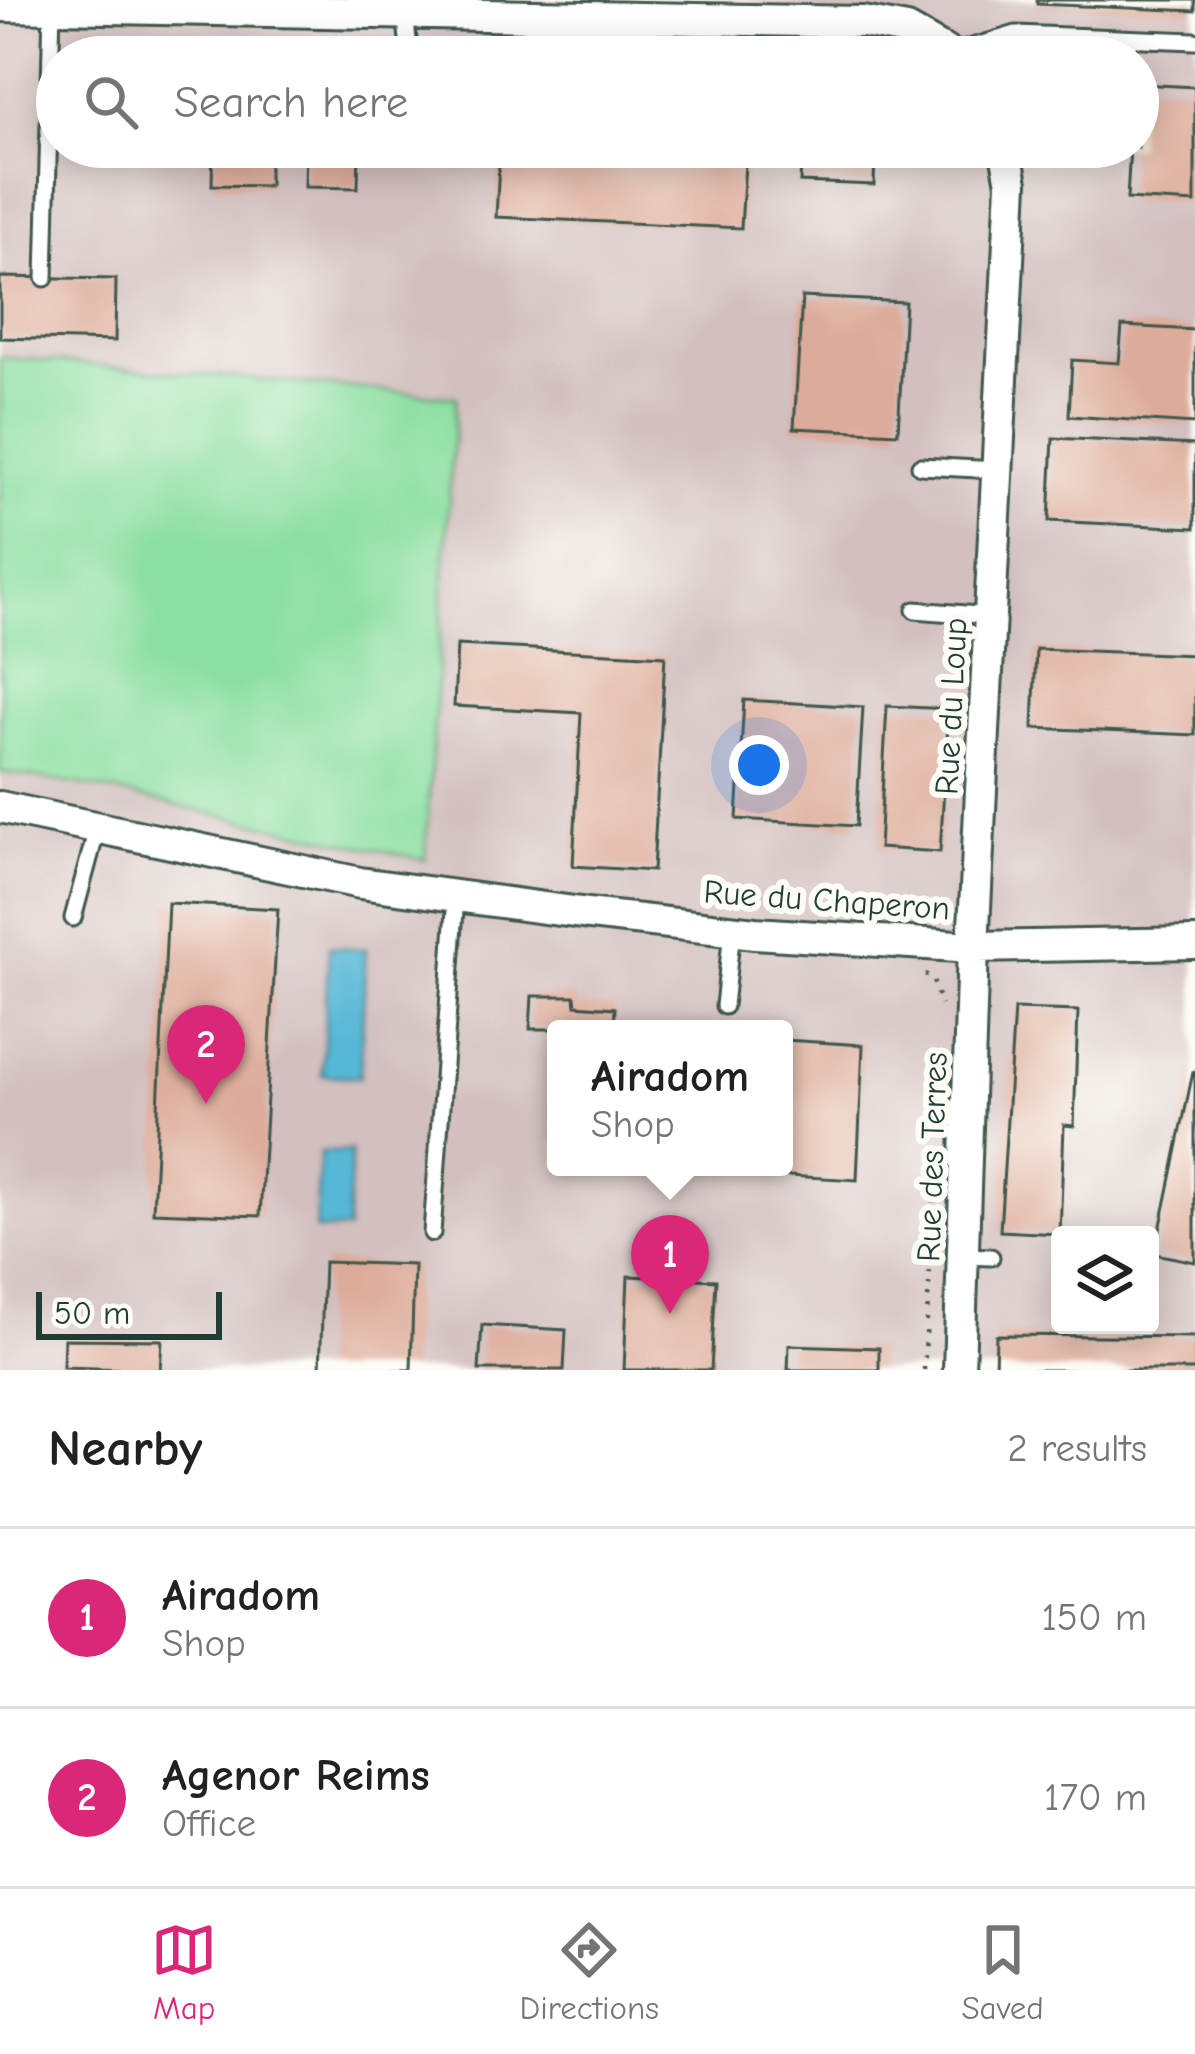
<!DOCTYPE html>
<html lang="en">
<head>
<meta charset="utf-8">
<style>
  :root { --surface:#fff; --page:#f6f6f6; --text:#202124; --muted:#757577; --line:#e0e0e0; --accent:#db2777 }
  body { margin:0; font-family:"Comic Neue",sans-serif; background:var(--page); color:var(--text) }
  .controls { position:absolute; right:36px; bottom:36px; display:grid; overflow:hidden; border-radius:12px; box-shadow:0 6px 30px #0003 }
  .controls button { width:108px; height:108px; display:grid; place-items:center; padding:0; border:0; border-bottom:3px solid var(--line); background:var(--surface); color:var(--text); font:60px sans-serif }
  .scale { position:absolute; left:36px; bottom:30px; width:186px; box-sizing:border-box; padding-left:12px; border:6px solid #1f3d34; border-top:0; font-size:33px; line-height:42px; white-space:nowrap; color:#1f3d34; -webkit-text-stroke:9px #fdfcf7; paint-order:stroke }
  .you { position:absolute; left:759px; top:765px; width:42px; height:42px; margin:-30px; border:9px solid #fff; border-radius:50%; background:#1a73e8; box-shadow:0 0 0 18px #1a73e833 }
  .badge { display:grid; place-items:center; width:78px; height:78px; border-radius:50%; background:var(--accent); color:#fff; font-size:39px; font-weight:700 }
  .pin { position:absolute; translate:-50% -99px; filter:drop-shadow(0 3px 6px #0008) }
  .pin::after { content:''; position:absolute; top:63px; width:42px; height:36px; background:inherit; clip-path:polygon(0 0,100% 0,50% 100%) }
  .popup { position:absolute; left:547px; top:1020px; width:246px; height:156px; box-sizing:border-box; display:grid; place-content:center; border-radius:12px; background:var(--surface); filter:drop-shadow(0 3px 9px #0005); font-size:39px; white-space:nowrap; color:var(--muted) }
  .popup b { font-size:45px; color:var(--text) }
  .popup::after { content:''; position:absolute; left:50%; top:100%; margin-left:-24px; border:24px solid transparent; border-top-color:var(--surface) }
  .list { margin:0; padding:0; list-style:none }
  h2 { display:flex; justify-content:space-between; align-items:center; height:156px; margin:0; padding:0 48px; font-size:51px }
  h2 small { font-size:39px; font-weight:400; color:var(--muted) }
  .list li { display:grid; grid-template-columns:78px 1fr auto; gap:36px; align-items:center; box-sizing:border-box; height:180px; padding:0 48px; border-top:3px solid var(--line) }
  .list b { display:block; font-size:45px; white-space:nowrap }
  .list p { margin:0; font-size:39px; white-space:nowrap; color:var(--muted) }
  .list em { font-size:39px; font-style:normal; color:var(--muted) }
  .icon { flex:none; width:66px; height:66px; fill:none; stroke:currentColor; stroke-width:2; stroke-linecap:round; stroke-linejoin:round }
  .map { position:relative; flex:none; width:1195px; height:1370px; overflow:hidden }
  .search { position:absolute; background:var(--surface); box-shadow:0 6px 30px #0003; left:36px; right:36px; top:36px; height:132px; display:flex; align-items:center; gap:30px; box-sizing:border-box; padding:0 42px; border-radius:66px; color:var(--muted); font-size:45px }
  .sheet { height:516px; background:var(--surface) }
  nav { display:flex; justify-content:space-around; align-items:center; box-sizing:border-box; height:168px; border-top:3px solid var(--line); background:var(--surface); font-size:33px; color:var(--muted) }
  nav a { display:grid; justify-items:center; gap:6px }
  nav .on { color:var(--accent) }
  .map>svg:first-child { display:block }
</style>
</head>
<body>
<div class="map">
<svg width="1195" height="1370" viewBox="0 0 1195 1370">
  <rect width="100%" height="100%" fill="#fdfcf7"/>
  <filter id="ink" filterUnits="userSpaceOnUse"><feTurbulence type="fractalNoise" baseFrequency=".00833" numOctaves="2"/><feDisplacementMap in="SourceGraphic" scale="24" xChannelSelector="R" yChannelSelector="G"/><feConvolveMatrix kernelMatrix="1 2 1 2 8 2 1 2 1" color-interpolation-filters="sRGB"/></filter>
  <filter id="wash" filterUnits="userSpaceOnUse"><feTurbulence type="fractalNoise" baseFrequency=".004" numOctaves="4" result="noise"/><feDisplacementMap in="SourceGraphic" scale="48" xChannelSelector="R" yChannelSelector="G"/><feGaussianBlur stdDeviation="2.7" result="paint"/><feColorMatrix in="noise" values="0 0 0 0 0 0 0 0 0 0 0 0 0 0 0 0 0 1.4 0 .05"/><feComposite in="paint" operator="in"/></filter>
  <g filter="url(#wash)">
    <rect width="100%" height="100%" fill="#f6e3cb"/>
    <path fill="#d2bfbf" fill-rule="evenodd" d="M 0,0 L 1195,0 L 1195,1370 L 0,1370 ZM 57,57 L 1138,57 L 1138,147 L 57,147 ZM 556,1029 L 784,1029 L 784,1167 L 556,1167 ZM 1060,1235 L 1150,1235 L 1150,1325 L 1060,1325 Z"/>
    <path fill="#8bdfa1" stroke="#558e6a" stroke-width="3" d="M 0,357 L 456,397 L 425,860 L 87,786 L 0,772 Z"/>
    <path fill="#57b8d6" stroke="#3b7a85" stroke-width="3" d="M 329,947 L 366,949 L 360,1077 L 322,1075 Z
      M 351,1151 L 347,1230 L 315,1230 L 320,1152 Z"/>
    <g id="blocks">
      <path fill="#ddab99" d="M 1037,0 L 1195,0 L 1195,11 L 1037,4 Z
        M 1138,84 L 1195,87 L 1195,203 L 1127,199 L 1130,147 L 1138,147 Z
        M 213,147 L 269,147 L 269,186 L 212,185 Z
        M 306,147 L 359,147 L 358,188 L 305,187 Z
        M 500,147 L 746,147 L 741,228 L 496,217 Z
        M 802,147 L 875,147 L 874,185 L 800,182 Z
        M 0,277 L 116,279 L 115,341 L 0,338 Z
        M 802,297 L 905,302 L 898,433 L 794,428 Z
        M 1122,326 L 1195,330 L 1195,424 L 1069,416 L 1072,360 L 1119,363 Z
        M 1053,438 L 1195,445 L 1195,528 L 1049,521 Z
        M 457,645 L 665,656 L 653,871 L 573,866 L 581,713 L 454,706 Z
        M 1036,649 L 1195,655 L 1195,735 L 1033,728 Z
        M 744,700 L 863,707 L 856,826 L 737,819 Z
        M 887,706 L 949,709 L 940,852 L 879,848 Z
        M 168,903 L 278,909 L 260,1216 L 153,1212 Z
        M 532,996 L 575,996 L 576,1005 L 615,1008 L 614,1029 L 530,1029 Z
        M 1014,1009 L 1078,1011 L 1074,1126 L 1064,1125 L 1060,1234 L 1000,1231 Z
        M 784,1040 L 863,1045 L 857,1180 L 699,1171 L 699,1167 L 784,1167 Z
        M 1193,1072 L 1195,1072 L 1195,1262 L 1155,1254 Z
        M 324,1262 L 414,1265 L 411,1370 L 320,1370 Z
        M 628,1276 L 716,1280 L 711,1370 L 624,1370 Z
        M 482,1325 L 566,1330 L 564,1370 L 479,1370 Z
        M 996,1335 L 1195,1337 L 1195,1370 L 995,1370 Z
        M 64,1339 L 162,1340 L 160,1370 L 63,1367 Z
        M 789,1345 L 879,1348 L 879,1370 L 788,1370 Z"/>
    </g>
  </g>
  <g filter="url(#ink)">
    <use href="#blocks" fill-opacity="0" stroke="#3f564b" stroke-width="3"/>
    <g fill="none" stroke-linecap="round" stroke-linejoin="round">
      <defs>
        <path id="lane" d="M 405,13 L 410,57
          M 952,53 L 1016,34 L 1195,41
          M 45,278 L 52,7
          M 920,466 L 997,470
          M 915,610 L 991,616
          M 73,918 L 98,825
          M 724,1006 L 732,930
          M 432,1233 L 456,896
          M 964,1256 L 991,1257"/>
        <path id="street" d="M 0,6 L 863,22 L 907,30 L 955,57
          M 0,807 L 360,883 L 589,914 L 755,933 L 973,947 L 1195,943
          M 959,1370 L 973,947 L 1012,183 L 1005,147"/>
      </defs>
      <use href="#lane" stroke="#3f564b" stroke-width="21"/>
      <use href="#street" stroke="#3f564b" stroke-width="36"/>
      <path stroke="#3f564b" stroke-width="4.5" stroke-dasharray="3 9" stroke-linecap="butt" d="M 925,974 L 932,978 L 941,1005
        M 924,1370 L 936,1166"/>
      <use href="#lane" stroke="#fff" stroke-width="15"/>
      <use href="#street" stroke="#fff" stroke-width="30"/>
    </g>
  </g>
  <g text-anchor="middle" stroke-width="12" stroke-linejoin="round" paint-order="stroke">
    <g font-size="33" fill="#1f3d34" stroke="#fdfcf7">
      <text transform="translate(950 706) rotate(-87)" y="12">Rue du Loup</text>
      <text transform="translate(827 899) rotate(4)" y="12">Rue du Chaperon</text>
      <text transform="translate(931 1157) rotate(-88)" y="12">Rue des Terres</text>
    </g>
  </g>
</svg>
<div class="controls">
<button><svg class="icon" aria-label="layers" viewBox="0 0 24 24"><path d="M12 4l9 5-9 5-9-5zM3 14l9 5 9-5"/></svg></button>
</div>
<div class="scale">50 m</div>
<div class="you"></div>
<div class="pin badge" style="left:670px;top:1314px">1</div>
<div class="popup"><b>Airadom</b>Shop</div>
<div class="pin badge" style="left:206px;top:1104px">2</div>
<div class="search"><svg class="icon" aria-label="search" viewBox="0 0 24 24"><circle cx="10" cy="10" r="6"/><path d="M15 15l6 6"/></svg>Search here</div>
</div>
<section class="sheet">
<h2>Nearby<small>2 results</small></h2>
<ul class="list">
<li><span class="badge">1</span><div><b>Airadom</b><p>Shop</p></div><em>150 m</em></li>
<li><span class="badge">2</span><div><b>Agenor Reims</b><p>Office</p></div><em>170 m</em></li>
</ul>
</section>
<nav>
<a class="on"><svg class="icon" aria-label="map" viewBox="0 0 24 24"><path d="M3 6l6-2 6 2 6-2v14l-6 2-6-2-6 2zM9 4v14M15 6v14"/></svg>Map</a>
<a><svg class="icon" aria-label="directions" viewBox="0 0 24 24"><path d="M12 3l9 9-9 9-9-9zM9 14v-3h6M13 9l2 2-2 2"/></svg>Directions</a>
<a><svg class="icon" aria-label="saved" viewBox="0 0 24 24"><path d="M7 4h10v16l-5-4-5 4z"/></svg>Saved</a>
</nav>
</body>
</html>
